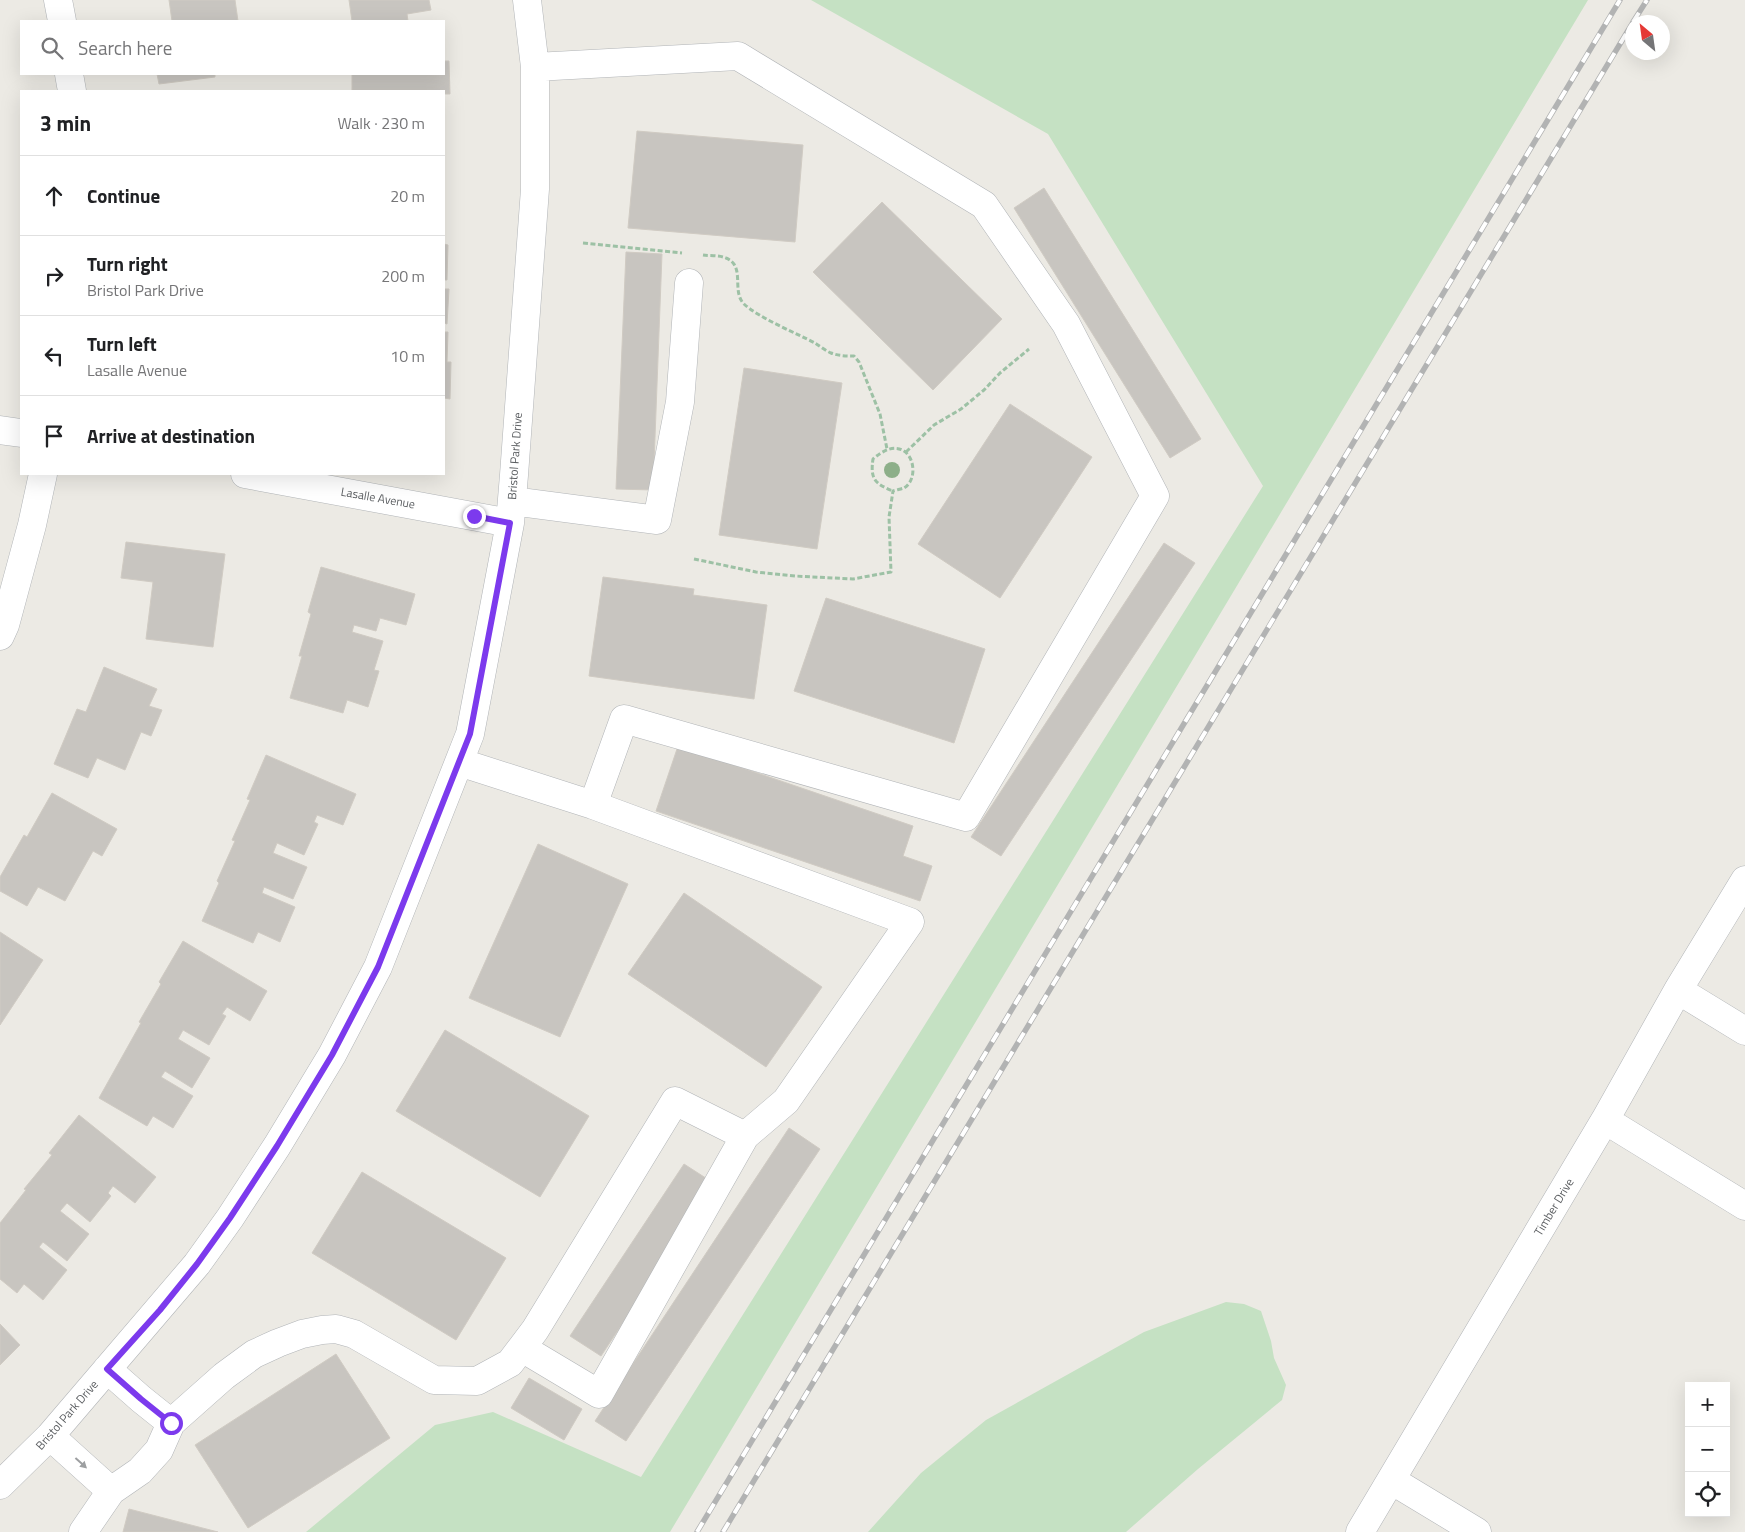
<!DOCTYPE html>
<html lang="en">
<head>
<meta charset="utf-8">
<style>
  :root { --surface:#fff; --page:#f6f6f6; --text:#202124; --muted:#757577; --line:#e0e0e0 }
  body { margin:0; font-family:"Titillium Web",sans-serif; background:var(--page); color:var(--text) }
  .controls { position:absolute; right:15px; bottom:15px; display:grid; overflow:hidden; border-radius:0px; box-shadow:0 5px 20px #0002 }
  .controls button { width:45px; height:45px; display:grid; place-items:center; padding:0; border:0; border-bottom:1px solid var(--line); background:var(--surface); color:var(--text); font:25px sans-serif }
  .compass { position:absolute; left:1625px; top:15px; width:45px; height:45px; border-radius:50%; background:var(--surface); box-shadow:0 5px 20px #0002; rotate:331deg }
  .stop { position:absolute; width:15px; height:15px; margin:-11px; border:4px solid #7c3aed; border-radius:50%; background:#fff }
  .stop.end { background:#7c3aed; border-color:#fff; box-shadow:0 1px 5px #0008 }
  .list { margin:0; padding:0; list-style:none }
  h2 { display:flex; justify-content:space-between; align-items:center; height:65px; margin:0; padding:0 20px; font-size:21px }
  h2 small { font-size:16px; font-weight:400; color:var(--muted) }
  .list li { display:grid; grid-template-columns:32px 1fr auto; gap:15px; align-items:center; box-sizing:border-box; height:80px; padding:0 20px; border-top:1px solid var(--line) }
  .list b { display:block; font-size:19px; white-space:nowrap }
  .list p { margin:0; font-size:16px; white-space:nowrap; color:var(--muted) }
  .list em { font-size:16px; font-style:normal; color:var(--muted) }
  .icon { flex:none; width:28px; height:28px; fill:none; stroke:currentColor; stroke-width:2; stroke-linecap:round; stroke-linejoin:round }
  .map { position:relative; flex:none; width:1745px; height:1532px; overflow:hidden }
  .search { position:absolute; background:var(--surface); box-shadow:0 5px 20px #0002; left:20px; top:20px; width:425px; height:55px; display:flex; align-items:center; gap:12px; box-sizing:border-box; padding:0 18px; border-radius:0px; color:var(--muted); font-size:19px }
  .panel { position:absolute; background:var(--surface); box-shadow:0 5px 20px #0002; left:20px; top:90px; width:425px; height:385px; border-radius:0px }
  .map>svg:first-child { display:block }
</style>
</head>
<body>
<div class="map">
<svg width="1745" height="1532" viewBox="0 0 1745 1532">
  <rect width="100%" height="100%" fill="#eceae4"/>
  <path fill="#c5e1c3" d="M 811,0 L 1588,0 L 670,1532 L 306,1532 L 435,1425 L 493,1412 L 641,1477 L 1263,486 L 1048,134 Z
    M 1226,1302 L 1244,1304 L 1261,1311 L 1271,1341 L 1274,1358 L 1286,1385 L 1282,1400 L 1198,1469 L 1126,1532 L 868,1532 L 921,1473 L 986,1420 L 1144,1332 Z"/>
  <path fill="#c8c5c0" stroke="#d0cbc3" d="M 169,0 L 235,0 L 238,21 L 172,21 Z
    M 349,0 L 429,0 L 431,10 L 407,14 L 408,21 L 352,21 Z
    M 444,61 L 449,61 L 450,94 L 444,94 L 444,91 L 352,91 L 352,74 L 444,74 Z
    M 157,74 L 215,74 L 215,77 L 159,84 Z
    M 637,131 L 803,145 L 795,242 L 628,228 Z
    M 1044,188 L 1201,439 L 1170,458 L 1014,208 Z
    M 882,202 L 1002,319 L 933,390 L 813,272 Z
    M 444,244 L 448,245 L 447,280 L 444,280 Z
    M 626,252 L 662,254 L 653,490 L 616,489 Z
    M 444,289 L 449,289 L 447,324 L 444,323 Z
    M 444,332 L 448,332 L 447,362 L 451,362 L 450,399 L 444,398 Z
    M 744,368 L 842,383 L 817,549 L 719,535 Z
    M 1010,404 L 1092,457 L 1000,598 L 918,544 Z
    M 126,542 L 225,554 L 213,647 L 146,639 L 153,582 L 121,578 Z
    M 1164,543 L 1195,563 L 1001,856 L 971,837 Z
    M 321,567 L 415,594 L 406,625 L 380,618 L 376,631 L 354,625 L 352,632 L 383,641 L 374,670 L 379,671 L 368,707 L 347,700 L 343,713 L 290,698 L 302,656 L 299,656 L 311,614 L 308,612 Z
    M 603,577 L 694,589 L 693,595 L 767,605 L 754,699 L 589,676 Z
    M 826,598 L 985,649 L 954,743 L 794,691 Z
    M 104,667 L 157,689 L 149,706 L 162,710 L 151,736 L 141,732 L 125,770 L 97,758 L 88,778 L 54,764 L 77,709 L 86,712 Z
    M 678,746 L 913,826 L 903,856 L 932,866 L 920,901 L 656,811 Z
    M 266,755 L 356,794 L 343,825 L 317,815 L 314,822 L 318,824 L 304,855 L 277,843 L 273,853 L 307,867 L 293,899 L 264,887 L 262,893 L 295,907 L 280,942 L 258,932 L 253,943 L 202,921 L 219,883 L 217,881 L 235,841 L 232,840 L 250,800 L 247,799 Z
    M 52,793 L 117,829 L 102,856 L 93,851 L 65,901 L 38,887 L 27,906 L 0,891 L 0,877 L 24,835 L 27,837 Z
    M 538,844 L 628,884 L 560,1037 L 469,998 Z
    M 684,893 L 822,987 L 766,1067 L 628,974 Z
    M 0,932 L 43,960 L 0,1025 Z
    M 183,941 L 267,991 L 250,1021 L 227,1007 L 222,1014 L 226,1016 L 209,1045 L 183,1030 L 178,1039 L 210,1058 L 192,1088 L 165,1071 L 161,1077 L 193,1096 L 173,1128 L 153,1116 L 147,1126 L 99,1098 L 141,1023 L 139,1022 L 161,984 L 159,982 Z
    M 445,1030 L 589,1116 L 540,1197 L 396,1111 Z
    M 79,1115 L 156,1177 L 135,1203 L 113,1186 L 108,1193 L 111,1196 L 90,1222 L 67,1203 L 60,1211 L 89,1234 L 67,1261 L 43,1242 L 39,1247 L 67,1270 L 43,1300 L 24,1284 L 17,1293 L 0,1279 L 0,1223 L 26,1190 L 24,1189 L 52,1155 L 49,1153 Z
    M 789,1128 L 820,1149 L 626,1441 L 595,1421 Z
    M 684,1164 L 715,1184 L 601,1356 L 570,1336 Z
    M 362,1172 L 506,1258 L 456,1340 L 312,1253 Z
    M 0,1324 L 20,1345 L 0,1365 Z
    M 336,1354 L 390,1438 L 248,1528 L 195,1445 Z
    M 529,1378 L 582,1409 L 564,1440 L 511,1408 Z
    M 129,1509 L 218,1532 L 123,1532 Z"/>
  <g fill="none" stroke-linecap="round" stroke-linejoin="round">
    <defs>
      <path id="minor" d="M 58,0 L 62,21
        M 69,74 L 72,91
        M 0,430 L 21,433
        M 245,474 L 510,523
        M 512,501 L 657,520 L 680,402 L 689,283
        M 0,636 L 5,625 L 32,525 L 43,474
        M 459,762 L 593,805
        M 1678,990 L 1745,1031
        M 1605,1120 L 1745,1206
        M 522,1348 L 599,1394 L 745,1136
        M 107,1369 L 141,1399 L 171,1423
        M 50,1436 L 111,1491
        M 1391,1480 L 1477,1532
        M 0,1485 L 50,1436 L 197,1264 L 230,1218 L 277,1146 L 332,1055 L 378,967 L 470,734 L 510,523 L 514,475 L 535,189 L 535,67 L 527,0
        M 83,1532 L 111,1491 L 140,1471 L 159,1450 L 171,1423 L 224,1376 L 254,1354 L 278,1343 L 302,1334 L 322,1330 L 336,1329 L 354,1334 L 434,1380 L 477,1381 L 510,1363 L 535,1330 L 675,1101 L 745,1136 L 786,1101 L 910,922 L 593,805 L 624,719 L 966,817 L 1155,496 L 1066,324 L 984,205 L 738,56 L 535,67
        M 1360,1532 L 1605,1120 L 1678,990 L 1745,880"/>
    </defs>
    <use href="#minor" stroke="#b1b4b7" stroke-width="29"/>
    <path stroke="#9dc1a5" stroke-width="3" stroke-dasharray="5 2.5" stroke-linecap="butt" d="M 583,243 L 682,253
      M 703,255 C 710,256 719,255 726,258 C 746,266 731,291 744,304 C 759,318 796,333 815,343 C 820,346 826,351 831,353 C 839,356 846,356 854,356 L 859,362 L 880,414 L 887,449
      M 906,452 L 934,425 L 961,409 L 984,390 L 1000,373 L 1029,349
      M 694,559 L 756,572 L 795,576 L 853,579 L 891,572 L 889,517 L 893,491 C 896,490 901,489 904,488 C 924,476 909,427 873,459 C 870,479 875,484 893,491"/>
    <use href="#minor" stroke="#fff" stroke-width="28"/>
    <defs>
      <path id="rail" d="M 1633,22 L 1647,0
        M 697,1532 L 1620,0
        M 723,1532 L 1632,24"/>
    </defs>
    <use href="#rail" stroke="#b2b3b3" stroke-width="5.5"/>
    <use href="#rail" stroke="#fff" stroke-width="4" stroke-dasharray="11" stroke-linecap="butt"/>
  </g>
  <circle fill="#8daf89" cx="892" cy="470" r="8"/>
  <defs><path id="oneway-solid" d="M-6-.8H1V-3.2L6.5 0L1 3.2V.8H-6Z" transform="scale(1.25)"/></defs>
  <use fill="#9d9fa1" href="#oneway-solid" transform="translate(81 1463) rotate(42)"/>
  <g fill="none" stroke-linecap="round" stroke-linejoin="round">
    <path stroke="#7c3aed" stroke-width="6" d="M 171,1423 L 141,1399 L 107,1369 L 160,1310 L 197,1264 L 230,1218 L 277,1146 L 332,1055 L 378,967 L 470,734 L 510,523 L 474,516"/>
  </g>
  <g text-anchor="middle" stroke-width="4" stroke-linejoin="round" paint-order="stroke">
    <g font-size="12" fill="#5c5f62" stroke="#fff">
      <text transform="translate(515 456) rotate(-86)" y="4">Bristol Park Drive</text>
      <text transform="translate(378 498) rotate(10)" y="4">Lasalle Avenue</text>
      <text transform="translate(1554 1207) rotate(-59)" y="4">Timber Drive</text>
      <text transform="translate(67 1415) rotate(-49)" y="4">Bristol Park Drive</text>
    </g>
  </g>
</svg>
<div class="controls">
<button>+</button>
<button>−</button>
<button><svg class="icon" aria-label="locate" viewBox="0 0 24 24"><circle cx="12" cy="12" r="6"/><path d="M12 2v4M12 18v4M2 12h4M18 12h4"/></svg></button>
</div>
<svg class="compass" viewBox="-18 -18 36 36"><path d="M0-13l5 13h-10z" fill="#e53935"/><path d="M0 13l5-13h-10z" fill="#757577"/></svg>
<div class="stop" style="left:171px;top:1423px"></div>
<div class="stop end" style="left:474px;top:516px"></div>
<div class="search"><svg class="icon" aria-label="search" viewBox="0 0 24 24"><circle cx="10" cy="10" r="6"/><path d="M15 15l6 6"/></svg>Search here</div>
<section class="panel">
<h2>3 min<small>Walk · 230 m</small></h2>
<ul class="list">
<li><svg class="icon" aria-label="ahead" viewBox="0 0 24 24"><path d="M12 20V5M6 11l6-6 6 6"/></svg><div><b>Continue</b></div><em>20 m</em></li>
<li><svg class="icon" aria-label="right" viewBox="0 0 24 24"><path d="M7 20v-9h11M14 6l5 5-5 5"/></svg><div><b>Turn right</b><p>Bristol Park Drive</p></div><em>200 m</em></li>
<li><svg class="icon" aria-label="left" viewBox="0 0 24 24"><path d="M17 20v-9H6M10 6l-5 5 5 5"/></svg><div><b>Turn left</b><p>Lasalle Avenue</p></div><em>10 m</em></li>
<li><svg class="icon" aria-label="arrive" viewBox="0 0 24 24"><path d="M6 21V4h12l-3 4 3 4H6"/></svg><div><b>Arrive at destination</b></div></li>
</ul>
</section>
</div>
</body>
</html>
